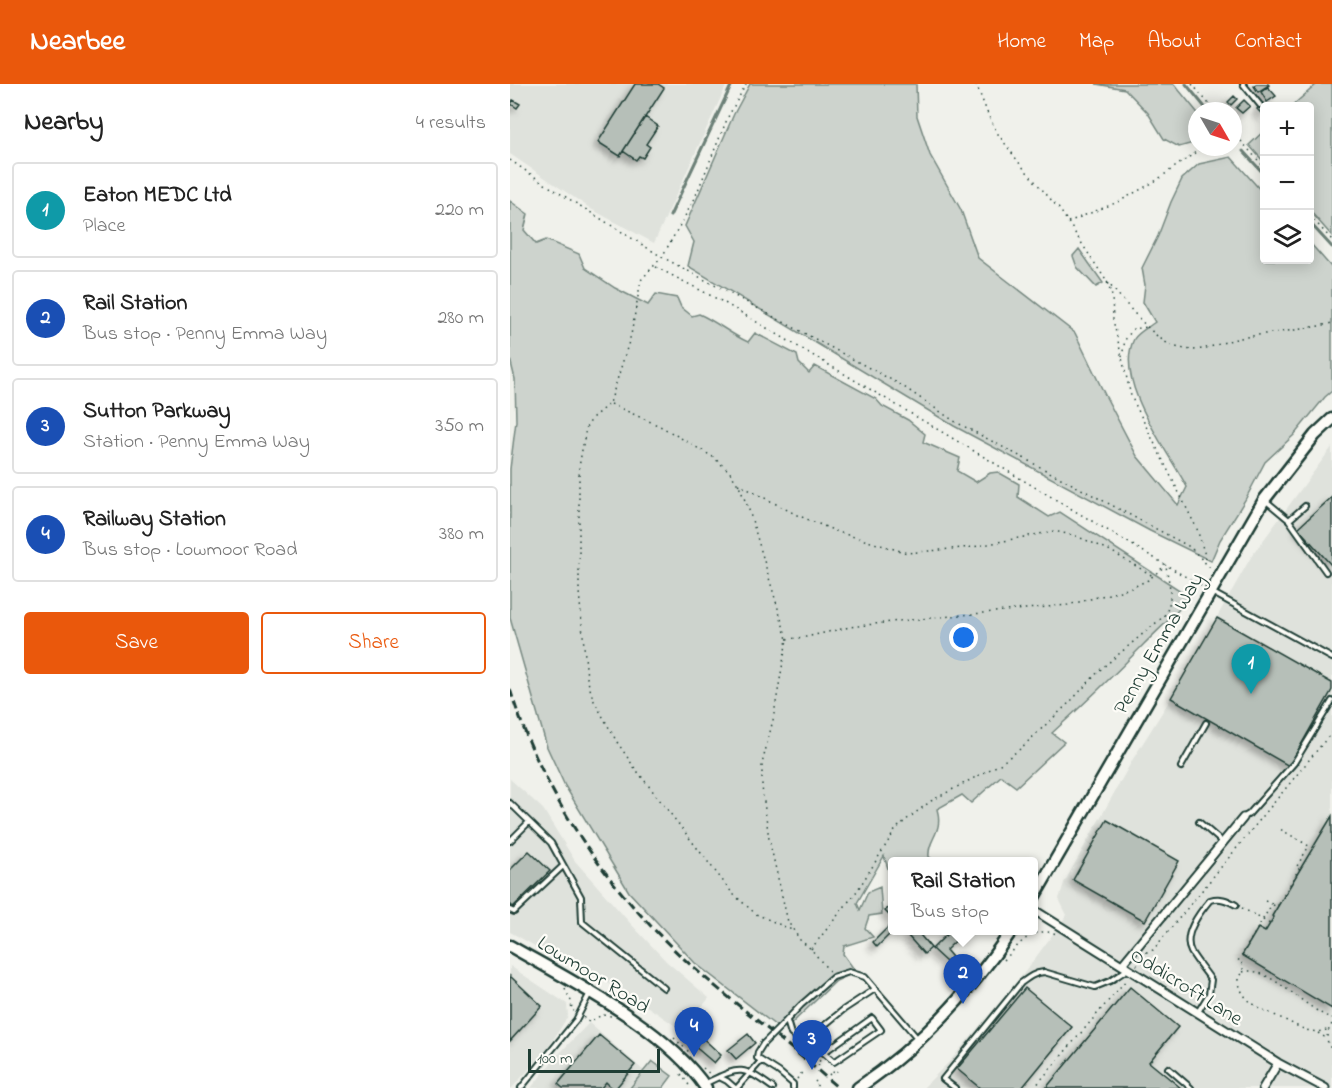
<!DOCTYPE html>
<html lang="en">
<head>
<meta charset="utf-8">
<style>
  :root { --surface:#fff; --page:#f2f2f2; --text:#222; --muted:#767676; --line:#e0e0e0; --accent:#ea580c }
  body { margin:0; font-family:"Indie Flower",sans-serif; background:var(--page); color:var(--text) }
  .controls { position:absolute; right:18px; top:18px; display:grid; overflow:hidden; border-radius:6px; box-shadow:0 3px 15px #0003 }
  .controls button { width:54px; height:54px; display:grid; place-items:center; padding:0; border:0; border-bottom:2px solid var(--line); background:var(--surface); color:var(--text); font:30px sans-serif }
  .compass { position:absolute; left:678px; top:18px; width:54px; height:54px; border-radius:50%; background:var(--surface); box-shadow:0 3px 15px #0003; rotate:129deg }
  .scale { position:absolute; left:18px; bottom:15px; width:132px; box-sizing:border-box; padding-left:6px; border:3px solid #1f3d34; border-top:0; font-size:16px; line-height:21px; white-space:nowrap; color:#1f3d34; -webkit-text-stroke:4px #fdfcf7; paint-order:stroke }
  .you { position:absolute; left:454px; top:554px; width:21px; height:21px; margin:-15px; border:4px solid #fff; border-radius:50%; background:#1a73e8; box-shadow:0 0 0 9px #1a73e833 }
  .badge { display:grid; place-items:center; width:39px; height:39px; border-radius:50%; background:var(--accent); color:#fff; font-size:20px; font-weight:700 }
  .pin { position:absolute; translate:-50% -50px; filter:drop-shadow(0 2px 3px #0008) }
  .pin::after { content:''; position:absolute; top:32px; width:21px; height:18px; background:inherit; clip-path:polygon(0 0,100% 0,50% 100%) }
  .popup { position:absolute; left:378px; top:773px; width:150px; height:78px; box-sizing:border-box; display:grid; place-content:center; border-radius:6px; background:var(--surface); filter:drop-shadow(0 2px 4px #0005); font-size:20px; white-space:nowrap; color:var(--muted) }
  .popup b { font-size:22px; color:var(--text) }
  .popup::after { content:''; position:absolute; left:50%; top:100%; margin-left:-12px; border:12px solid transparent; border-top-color:var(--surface) }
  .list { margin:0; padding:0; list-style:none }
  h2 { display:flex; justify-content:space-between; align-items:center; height:78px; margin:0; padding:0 24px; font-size:26px }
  h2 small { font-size:20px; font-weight:400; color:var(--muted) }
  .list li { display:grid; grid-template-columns:39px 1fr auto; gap:18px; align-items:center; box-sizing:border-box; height:96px; margin:0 12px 12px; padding:0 12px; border:2px solid var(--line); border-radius:6px }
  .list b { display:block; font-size:22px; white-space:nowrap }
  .list p { margin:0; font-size:20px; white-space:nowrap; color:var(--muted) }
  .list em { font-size:20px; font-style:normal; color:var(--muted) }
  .actions { display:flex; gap:12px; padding:18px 24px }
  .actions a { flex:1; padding:14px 0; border:2px solid var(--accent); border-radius:6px; text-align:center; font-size:21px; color:var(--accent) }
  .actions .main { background:var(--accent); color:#fff }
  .icon { flex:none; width:33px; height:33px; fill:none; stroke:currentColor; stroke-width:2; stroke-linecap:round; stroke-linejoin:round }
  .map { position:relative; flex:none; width:822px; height:1004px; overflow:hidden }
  header { display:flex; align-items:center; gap:36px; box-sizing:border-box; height:84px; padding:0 30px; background:var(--accent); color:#fff }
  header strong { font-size:28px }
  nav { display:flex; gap:33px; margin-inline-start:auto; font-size:21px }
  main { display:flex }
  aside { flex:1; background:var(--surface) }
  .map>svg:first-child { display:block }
</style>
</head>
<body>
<header>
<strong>Nearbee</strong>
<nav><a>Home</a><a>Map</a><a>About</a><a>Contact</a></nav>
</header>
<main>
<aside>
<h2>Nearby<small>4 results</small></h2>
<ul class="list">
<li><span class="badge" style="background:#0f9aa8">1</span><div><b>Eaton MEDC Ltd</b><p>Place</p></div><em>220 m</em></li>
<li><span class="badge" style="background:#1a4fb4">2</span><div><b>Rail Station</b><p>Bus stop · Penny Emma Way</p></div><em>280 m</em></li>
<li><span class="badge" style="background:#1a4fb4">3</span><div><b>Sutton Parkway</b><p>Station · Penny Emma Way</p></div><em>350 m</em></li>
<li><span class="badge" style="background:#1a4fb4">4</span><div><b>Railway Station</b><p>Bus stop · Lowmoor Road</p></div><em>380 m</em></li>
</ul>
<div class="actions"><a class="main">Save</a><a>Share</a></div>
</aside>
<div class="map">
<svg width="822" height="1004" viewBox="0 0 822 1004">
  <defs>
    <filter id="shadow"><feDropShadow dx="-4.5" dy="4.5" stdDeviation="3" flood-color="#0004"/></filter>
  </defs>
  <rect width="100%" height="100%" fill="#f0f1eb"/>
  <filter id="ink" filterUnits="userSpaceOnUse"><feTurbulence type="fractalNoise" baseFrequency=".0167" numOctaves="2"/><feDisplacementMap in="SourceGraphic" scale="12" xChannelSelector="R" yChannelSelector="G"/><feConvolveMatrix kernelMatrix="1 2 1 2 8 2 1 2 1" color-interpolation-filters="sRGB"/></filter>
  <g filter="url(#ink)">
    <path fill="#dfe2dc" d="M 0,0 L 217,0 L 144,159 L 81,125 L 0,70 Z
      M 822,363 L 822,1004 L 413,1004 L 440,977 L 515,888 L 557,831 L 549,815 L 554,799 L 623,675 L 661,614 L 741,473 Z
      M 0,695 L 33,725 L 65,777 L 120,839 L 156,877 L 199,914 L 173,947 L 138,923 L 72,884 L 41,871 L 0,848 Z
      M 0,882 L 57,920 L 58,932 L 38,964 L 2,1004 L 0,1004 Z
      M 79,939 L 134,987 L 120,1004 L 21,1004 L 47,972 Z"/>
    <path fill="#cdd3cd" stroke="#768880" stroke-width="1.5" d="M 240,0 L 406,0 L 407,32 L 420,71 L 451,126 L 468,174 L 565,249 L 596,313 L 627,372 L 668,421 L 677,403 C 658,367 603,297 624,255 C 628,248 639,243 645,238 L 633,218 L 635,201 L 632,184 L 648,152 L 661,118 L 672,95 L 689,80 L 721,73 L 754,110 L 754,176 L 800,176 L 800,159 L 822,184 L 822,307 L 815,313 L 784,351 L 755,378 L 735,416 L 710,456 L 701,477 L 640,447 L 444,342 L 178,182 L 184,158 L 175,142 L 224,30 Z
      M 586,0 L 664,0 L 687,28 L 687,58 L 669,63 L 654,55 L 638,29 L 615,5 Z
      M 807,0 L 822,0 L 822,152 L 800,127 L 800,22 L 782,22 Z
      M 754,47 L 754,78 L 739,61 Z
      M 0,117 L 18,130 L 14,146 L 26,160 L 36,156 L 69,170 L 75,184 L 105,204 L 138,221 L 146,210 L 167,214 L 171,223 L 182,232 L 189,230 C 207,238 220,250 238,258 L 245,249 L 287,271 L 289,279 L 299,289 L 305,282 L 366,315 L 372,322 L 398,336 L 415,350 L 413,358 L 450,374 L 447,387 L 466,398 L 480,389 L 488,388 L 509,400 L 508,413 L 539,433 L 550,428 L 680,513 C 665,531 649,545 634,560 C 604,591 574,620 542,649 L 554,658 L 506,703 L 491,692 L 461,719 L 452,711 L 427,725 C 434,749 417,755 419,773 L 426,777 L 382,778 L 382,794 L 381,794 L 374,772 L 347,819 L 350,826 L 358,808 L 370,803 L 372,830 L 359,832 L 355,844 L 363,853 L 334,862 L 333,870 L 346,888 L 326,897 L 280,941 L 270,945 L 185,879 L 119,808 L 55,702 L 37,663 L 0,534 L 0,385 L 6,337 L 5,295 L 0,275 Z
      M 569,165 L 593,199 L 586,203 L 567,183 L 563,172 Z
      M 142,977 L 162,992 L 153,1004 L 120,1004 Z"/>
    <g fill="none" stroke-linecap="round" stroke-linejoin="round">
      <path stroke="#6c8077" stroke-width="3" d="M 676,0 L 698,27
        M 733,67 L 754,90
        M 160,132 L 222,0
        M 800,139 L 822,163"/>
    </g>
    <path fill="#b6bfb8" stroke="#1f3d34" stroke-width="1.5" filter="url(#shadow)" d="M 125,0 L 148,0 L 154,4 L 110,72 L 88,58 Z
      M 746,0 L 758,0 L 759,1 L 748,8 L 744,2 Z
      M 758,3 L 766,12 L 757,18 L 751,8 Z
      M 724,12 L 727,15 L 721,21 L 718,18 Z
      M 3,16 L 10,20 L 7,24 L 1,20 Z
      M 734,16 L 740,22 L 732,29 L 726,24 Z
      M 753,19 L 756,22 L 754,22 L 753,31 L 747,25 Z
      M 135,33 L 148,42 L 136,60 L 140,63 L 133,74 L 129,72 L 126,76 L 113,67 Z
      M 822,413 L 822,482 L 788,444 Z
      M 707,534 L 822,599 L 822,606 L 779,682 L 661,614 Z
      M 822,732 L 822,925 L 732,871 L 748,844 L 755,848 L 764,833 L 762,832 Z
      M 597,736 L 669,777 L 635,837 L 563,796 Z
      M 19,767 L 40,787 L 3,823 L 0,820 L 0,786 Z
      M 382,820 L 382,834 L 375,827 Z
      M 379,842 L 383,847 L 367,863 L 363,858 Z
      M 406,846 L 421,864 L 414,870 L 398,852 Z
      M 441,846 L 457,846 L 436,866 L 442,873 L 436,878 L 422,865 Z
      M 0,892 L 32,922 L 0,957 Z
      M 620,903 L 668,943 L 639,978 L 671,1004 L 536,1004 Z
      M 515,904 L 562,943 L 512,1004 L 470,1004 L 447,985 Z
      M 183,945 L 211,971 L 204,979 L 175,954 Z
      M 238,950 L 245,959 L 226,975 L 218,966 Z
      M 89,951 L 125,981 L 106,1004 L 102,1004 L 96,998 L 91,1004 L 53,1004 L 48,1000 Z"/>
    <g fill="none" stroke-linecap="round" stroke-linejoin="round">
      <defs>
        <path id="service" d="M 733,0 L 750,21
          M 755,416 L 779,436 L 816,488
          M 779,436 L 795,422
          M 703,509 L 822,574
          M 671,683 L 696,639
          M 0,719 L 41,759 L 71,813 L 72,838 L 154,904
          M 734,733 L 739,730 L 784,679 L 822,617
          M 689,738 L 712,758
          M 0,757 L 19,738
          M 0,826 L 4,828 L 53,782
          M 688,928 L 699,910 L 701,896 C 695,887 687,878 681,868 C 672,851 689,829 700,816 C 710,813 717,816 726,821
          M 277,937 L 281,950 L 294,958 L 333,926 L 365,905
          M 272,941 L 291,921 L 323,893 L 339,888 L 355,893 L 408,955
          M 298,955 L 324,978 L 371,946 L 362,934 L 313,969
          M 253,960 L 248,968 L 247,974 L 269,988 L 283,1000 L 283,1004
          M 658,984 L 681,1004
          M 209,993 L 217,997 L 225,1004
          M 194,1000 C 230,983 230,980 263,1004
          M 11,1004 L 66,936 L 80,909
          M 227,1004 L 251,977
          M 445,1004 L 433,995 L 511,899 C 519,893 524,889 534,888 L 585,903 L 600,897 L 618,885"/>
        <path id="minor" d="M 524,826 L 768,979 L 815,1004
          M 612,881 L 733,734
          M 753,1004 L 768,979"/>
        <path id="secondary" d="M 524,813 L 754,416 L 805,351 L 822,335
          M 0,862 C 61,897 157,945 196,1004
          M 348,1004 C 409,963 461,907 502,846"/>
      </defs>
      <use href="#service" stroke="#1f3d34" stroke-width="8"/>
      <use href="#minor" stroke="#1f3d34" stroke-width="11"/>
      <use href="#secondary" stroke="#1f3d34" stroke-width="15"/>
      <path stroke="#1f3d34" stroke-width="1.5" stroke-dasharray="1.5 4.5" stroke-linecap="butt" d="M 236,0 L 218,33 L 184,116 L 152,173 L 131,196 L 121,251 L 100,319 L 83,333 L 76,344 L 69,383 L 69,508 L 77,594 L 83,615 L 107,658 L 124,683 L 223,810 L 246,830 L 282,846
        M 466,0 L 479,33 L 488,50 L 510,80 L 550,126 L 597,198 L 602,212 L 603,236 L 621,312 L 687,445 L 697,478
        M 682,0 L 705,27
        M 723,48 L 754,83
        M 0,76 L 35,100 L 152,173 L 391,301 L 444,337 L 680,463 L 702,486
        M 800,132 L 822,156
        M 558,138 L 608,118 L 644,98 L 693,63
        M 146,183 L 213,218 L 693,503
        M 597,198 C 613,215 642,254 663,262 C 668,264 676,265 682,266 C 697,266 712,258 726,255 C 758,248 791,247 822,239
        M 612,273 L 615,256 L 623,245 L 638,243
        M 101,320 L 152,343 L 203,373 L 219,387 L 229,402 L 239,426 L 277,555 L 263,636 L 252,680 L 252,703 L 259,755 L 278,838 L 290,856 L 301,865 L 319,887
        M 228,400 L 287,431 L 328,448 L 397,469 L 463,463 L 544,447 L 566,452 L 597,465 L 643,492
        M 277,555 L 296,553 L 340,543 L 389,537 L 558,521 L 621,504 L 638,496 L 656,481
        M 755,817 L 762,820 L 728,877 L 733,880 L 733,888 L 729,894 C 728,919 757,927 775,936 C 790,943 801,952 819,945
        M 763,821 L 767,823 L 790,783 L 787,782 L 799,762 L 770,745
        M 732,824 L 760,840
        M 301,865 L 347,807 L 386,745 L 396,736 L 421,717 L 490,680 L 510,665 L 560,618 L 591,585 L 653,533 C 665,517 659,500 656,482
        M 494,876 C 511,859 521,842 547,850
        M 627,882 L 631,870 L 643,866 L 822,648
        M 733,888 C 756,879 800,929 822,934
        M 55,905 L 61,917 L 62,926 L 64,927
        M 73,933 L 79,938 L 92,931 L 101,932
        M 822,940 C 816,949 815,957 822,966
        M 808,949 L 816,954
        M 164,954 L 180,969
        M 295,965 L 311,978 L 308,982
        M 193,984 L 201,991
        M 171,990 L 181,1004
        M 319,991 L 322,987 L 325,990 L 327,987
        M 287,995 L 294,986
        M 306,997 L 304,999 L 310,1004
        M 524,1004 L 617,895"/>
      <use href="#service" stroke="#fdfcf7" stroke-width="4"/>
      <use href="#minor" stroke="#fdfcf7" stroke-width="7"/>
      <use href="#secondary" stroke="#fdfcf7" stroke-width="10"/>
      <path stroke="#1f3d34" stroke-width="3" stroke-dasharray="9 4.5" stroke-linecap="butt" d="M 0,605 C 33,713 100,809 184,884 C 231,925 281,962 328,1004"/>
      <defs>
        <path id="service-bridge" d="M 253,960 L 272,941"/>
      </defs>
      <use href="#service-bridge" stroke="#1f3d34" stroke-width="8" stroke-linecap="butt"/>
      <use href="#service-bridge" stroke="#fdfcf7" stroke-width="4"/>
    </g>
  </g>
  <g text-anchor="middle" stroke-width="4.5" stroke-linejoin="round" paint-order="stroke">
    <g font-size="21" fill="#1f3d34" stroke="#fdfcf7">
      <text transform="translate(648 559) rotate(-60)" y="7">Penny Emma Way</text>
      <text transform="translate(84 890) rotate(32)" y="7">Lowmoor Road</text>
      <text transform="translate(677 902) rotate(32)" y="7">Oddicroft Lane</text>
    </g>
  </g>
</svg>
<div class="controls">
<button>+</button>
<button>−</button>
<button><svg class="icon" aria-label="layers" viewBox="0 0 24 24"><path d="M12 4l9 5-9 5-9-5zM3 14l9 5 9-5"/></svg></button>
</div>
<svg class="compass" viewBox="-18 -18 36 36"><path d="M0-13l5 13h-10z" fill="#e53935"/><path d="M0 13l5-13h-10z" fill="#767676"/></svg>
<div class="scale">100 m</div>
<div class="you"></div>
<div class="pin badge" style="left:741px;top:610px;background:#0f9aa8">1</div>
<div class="pin badge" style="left:453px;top:920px;background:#1a4fb4">2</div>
<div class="popup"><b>Rail Station</b>Bus stop</div>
<div class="pin badge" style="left:302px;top:986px;background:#1a4fb4">3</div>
<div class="pin badge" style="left:184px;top:973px;background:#1a4fb4">4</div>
</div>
</main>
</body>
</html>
